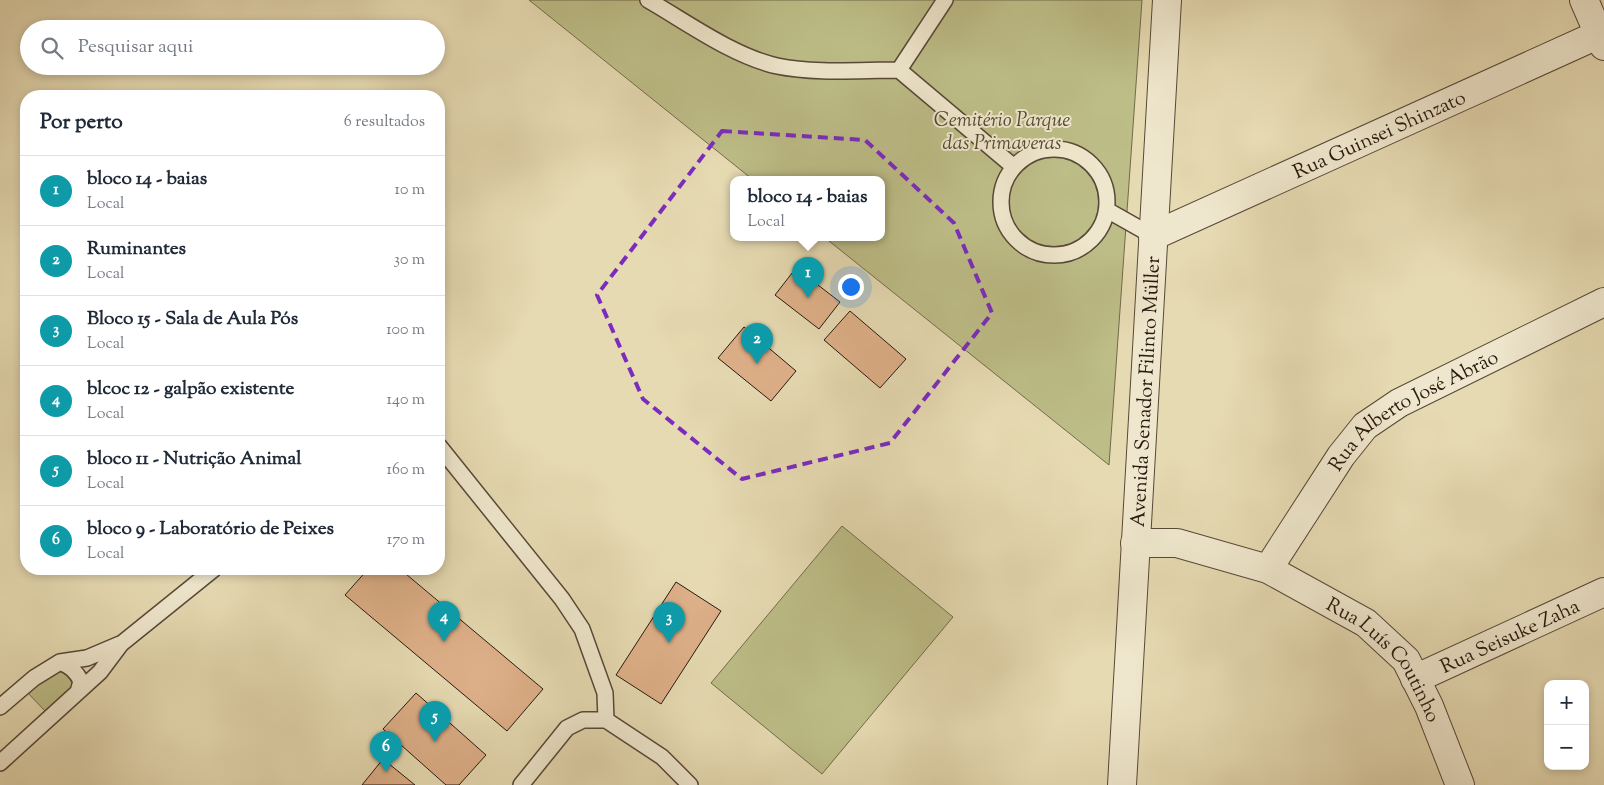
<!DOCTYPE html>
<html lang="pt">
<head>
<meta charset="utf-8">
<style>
  :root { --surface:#fff; --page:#f2f2f3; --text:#1f2937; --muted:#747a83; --line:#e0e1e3; --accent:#0f766e }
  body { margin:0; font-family:"Sorts Mill Goudy",serif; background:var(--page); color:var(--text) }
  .controls { position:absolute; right:15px; bottom:15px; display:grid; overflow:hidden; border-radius:10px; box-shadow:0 2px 8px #0003 }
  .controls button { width:45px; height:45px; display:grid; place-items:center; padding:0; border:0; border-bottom:1px solid var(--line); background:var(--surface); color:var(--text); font:25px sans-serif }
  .you { position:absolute; left:850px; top:286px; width:18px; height:18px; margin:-12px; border:4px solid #fff; border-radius:50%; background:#1a73e8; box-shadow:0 0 0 8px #1a73e833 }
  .badge { display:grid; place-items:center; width:32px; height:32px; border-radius:50%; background:var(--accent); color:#fff; font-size:16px; font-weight:700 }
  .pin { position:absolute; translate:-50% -41px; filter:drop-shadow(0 1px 2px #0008) }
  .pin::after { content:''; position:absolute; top:26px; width:18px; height:15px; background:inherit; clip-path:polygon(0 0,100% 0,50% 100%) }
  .popup { position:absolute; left:730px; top:176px; width:155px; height:65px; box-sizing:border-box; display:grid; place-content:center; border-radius:10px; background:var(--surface); filter:drop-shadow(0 1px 4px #0005); font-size:16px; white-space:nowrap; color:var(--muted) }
  .popup b { font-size:19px; color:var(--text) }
  .popup::after { content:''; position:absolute; left:50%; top:100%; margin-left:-10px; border:10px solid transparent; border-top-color:var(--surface) }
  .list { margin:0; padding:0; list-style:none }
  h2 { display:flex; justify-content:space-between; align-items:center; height:65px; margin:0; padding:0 20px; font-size:21px }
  h2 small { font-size:16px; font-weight:400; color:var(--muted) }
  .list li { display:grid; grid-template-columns:32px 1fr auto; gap:15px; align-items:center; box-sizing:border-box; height:70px; padding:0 20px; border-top:1px solid var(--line) }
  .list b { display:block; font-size:19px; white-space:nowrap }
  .list p { margin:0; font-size:16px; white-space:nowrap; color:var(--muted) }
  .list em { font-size:16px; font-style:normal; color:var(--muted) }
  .icon { flex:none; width:28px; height:28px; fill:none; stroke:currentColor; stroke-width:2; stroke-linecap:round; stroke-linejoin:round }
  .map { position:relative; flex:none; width:1604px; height:785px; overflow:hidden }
  .search { position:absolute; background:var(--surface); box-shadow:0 2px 8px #0003; left:20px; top:20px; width:425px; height:55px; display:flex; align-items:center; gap:12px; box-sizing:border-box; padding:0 18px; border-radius:28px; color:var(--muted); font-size:19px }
  .panel { position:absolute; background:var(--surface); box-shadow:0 2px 8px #0003; left:20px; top:90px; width:425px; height:485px; border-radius:20px }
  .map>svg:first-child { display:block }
</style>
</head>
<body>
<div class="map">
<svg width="1604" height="785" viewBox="0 0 1604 785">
  <rect width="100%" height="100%" fill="#e6dab2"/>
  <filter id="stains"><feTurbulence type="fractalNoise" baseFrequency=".004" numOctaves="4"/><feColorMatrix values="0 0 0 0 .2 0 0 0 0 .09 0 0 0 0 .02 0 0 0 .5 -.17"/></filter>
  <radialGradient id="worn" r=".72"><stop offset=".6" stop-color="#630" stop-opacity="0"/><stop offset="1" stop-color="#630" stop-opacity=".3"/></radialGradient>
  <path fill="#bdbd87" stroke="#726a4b" d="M 529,0 L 1142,0 L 1109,465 L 824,237 L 882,237 L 882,179 L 752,179 Z
    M 842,526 L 953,617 L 822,774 L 711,683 Z
    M 53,670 C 62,671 70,676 73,686 L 69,692 L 46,712 L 27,692 Z"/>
  <path fill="#deb089" stroke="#28180f" d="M 796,268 L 840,302 L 819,329 L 775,295 Z
    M 850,311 L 906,359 L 880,388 L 824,340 Z
    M 744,327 L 796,371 L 771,401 L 718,358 Z
    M 368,569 L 400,569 L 543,689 L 507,731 L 345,595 Z
    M 676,582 L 721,611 L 661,704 L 616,675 Z
    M 416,693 L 486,755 L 459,785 L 446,785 L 383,729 Z
    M 383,759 L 415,785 L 362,785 Z"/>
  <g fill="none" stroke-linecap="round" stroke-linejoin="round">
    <defs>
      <path id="service" d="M 648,0 C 688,23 733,56 777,66 C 816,74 859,70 899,70
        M 945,0 L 899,70 L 1014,167
        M1001 202a53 53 0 1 1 106 0a53 53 0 1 1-106 0Z
        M 1107,210 L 1153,236
        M 439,446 L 562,599 L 582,629 L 605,693 L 606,720
        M 60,662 C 70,666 76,671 81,681 L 78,692
        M 0,707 L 34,678 L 60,662 L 87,658 L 120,644
        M 0,763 L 100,672 L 121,644 L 214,569
        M 521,785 L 567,728 L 583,720 L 606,720 L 662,757 L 690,785"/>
      <g id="minor">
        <path d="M 1584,0 L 1604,46"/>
        <path id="s1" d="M 1153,236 L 1604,32"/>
        <path id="s2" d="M 1135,543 L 1177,543 L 1268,569 L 1366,623 L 1406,660 L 1429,706 L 1460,785"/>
        <path id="s3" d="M 1268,569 L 1341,456 L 1365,426 L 1399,403 L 1604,302"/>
        <path id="s4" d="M 1415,679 L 1604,592"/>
      </g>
      <g id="tertiary">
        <path id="s5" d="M 1122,785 L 1167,0"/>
      </g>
    </defs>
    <use href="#service" stroke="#584838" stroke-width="18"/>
    <use href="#minor" stroke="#584838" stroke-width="30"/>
    <use href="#tertiary" stroke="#584838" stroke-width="30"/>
    <use href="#service" stroke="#efe7cd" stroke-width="15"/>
    <use href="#minor" stroke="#efe7cd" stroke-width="28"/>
    <use href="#tertiary" stroke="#efe7cd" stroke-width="28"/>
  </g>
  <path fill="none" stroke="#7b2cbf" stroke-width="4" stroke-dasharray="10 6" stroke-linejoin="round" d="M 722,131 L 865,140 L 954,223 L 992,313 L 890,443 L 742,479 L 643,399 L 597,295 Z"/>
  <g text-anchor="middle" stroke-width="4" stroke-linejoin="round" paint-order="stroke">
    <g font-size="20" font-style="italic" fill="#554a33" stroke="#efe7cd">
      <text x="1002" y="126">Cemitério Parque<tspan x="1002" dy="23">das Primaveras</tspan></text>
    </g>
    <g font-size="20" fill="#28180f" stroke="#efe7cd">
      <text dy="7" stroke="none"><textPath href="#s1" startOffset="248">Rua Guinsei Shinzato</textPath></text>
      <text dy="7" stroke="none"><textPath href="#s5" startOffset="394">Avenida Senador Filinto Müller</textPath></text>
      <text dy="7" stroke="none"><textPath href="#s3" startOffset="221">Rua Alberto José Abrão</textPath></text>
      <text dy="7" stroke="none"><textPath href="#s4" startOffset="104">Rua Seisuke Zaha</textPath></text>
      <text dy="7" stroke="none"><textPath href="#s2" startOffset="288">Rua Luís Coutinho</textPath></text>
    </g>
  </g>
  <rect width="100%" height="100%" filter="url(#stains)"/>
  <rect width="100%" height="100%" fill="url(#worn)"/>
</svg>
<div class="controls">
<button>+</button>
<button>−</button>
</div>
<div class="you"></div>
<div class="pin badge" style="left:808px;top:298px;background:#0f9aa8">1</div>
<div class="popup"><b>bloco 14 - baias</b>Local</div>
<div class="pin badge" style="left:757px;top:364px;background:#0f9aa8">2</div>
<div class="pin badge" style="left:669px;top:643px;background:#0f9aa8">3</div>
<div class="pin badge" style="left:444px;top:642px;background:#0f9aa8">4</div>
<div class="pin badge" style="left:435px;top:742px;background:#0f9aa8">5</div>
<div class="pin badge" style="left:386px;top:772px;background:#0f9aa8">6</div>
<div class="search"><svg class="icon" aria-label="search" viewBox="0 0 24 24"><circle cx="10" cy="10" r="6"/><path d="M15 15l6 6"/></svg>Pesquisar aqui</div>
<section class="panel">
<h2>Por perto<small>6 resultados</small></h2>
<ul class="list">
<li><span class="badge" style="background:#0f9aa8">1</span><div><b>bloco 14 - baias</b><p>Local</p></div><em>10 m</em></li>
<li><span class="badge" style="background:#0f9aa8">2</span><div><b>Ruminantes</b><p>Local</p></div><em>30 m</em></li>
<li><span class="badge" style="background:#0f9aa8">3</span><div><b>Bloco 15 - Sala de Aula Pós</b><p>Local</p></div><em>100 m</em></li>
<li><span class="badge" style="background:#0f9aa8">4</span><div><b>blcoc 12 - galpão existente</b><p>Local</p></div><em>140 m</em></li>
<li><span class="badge" style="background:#0f9aa8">5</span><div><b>bloco 11 - Nutrição Animal</b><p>Local</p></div><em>160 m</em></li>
<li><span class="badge" style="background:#0f9aa8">6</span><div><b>bloco 9 - Laboratório de Peixes</b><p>Local</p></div><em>170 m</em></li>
</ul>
</section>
</div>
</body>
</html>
